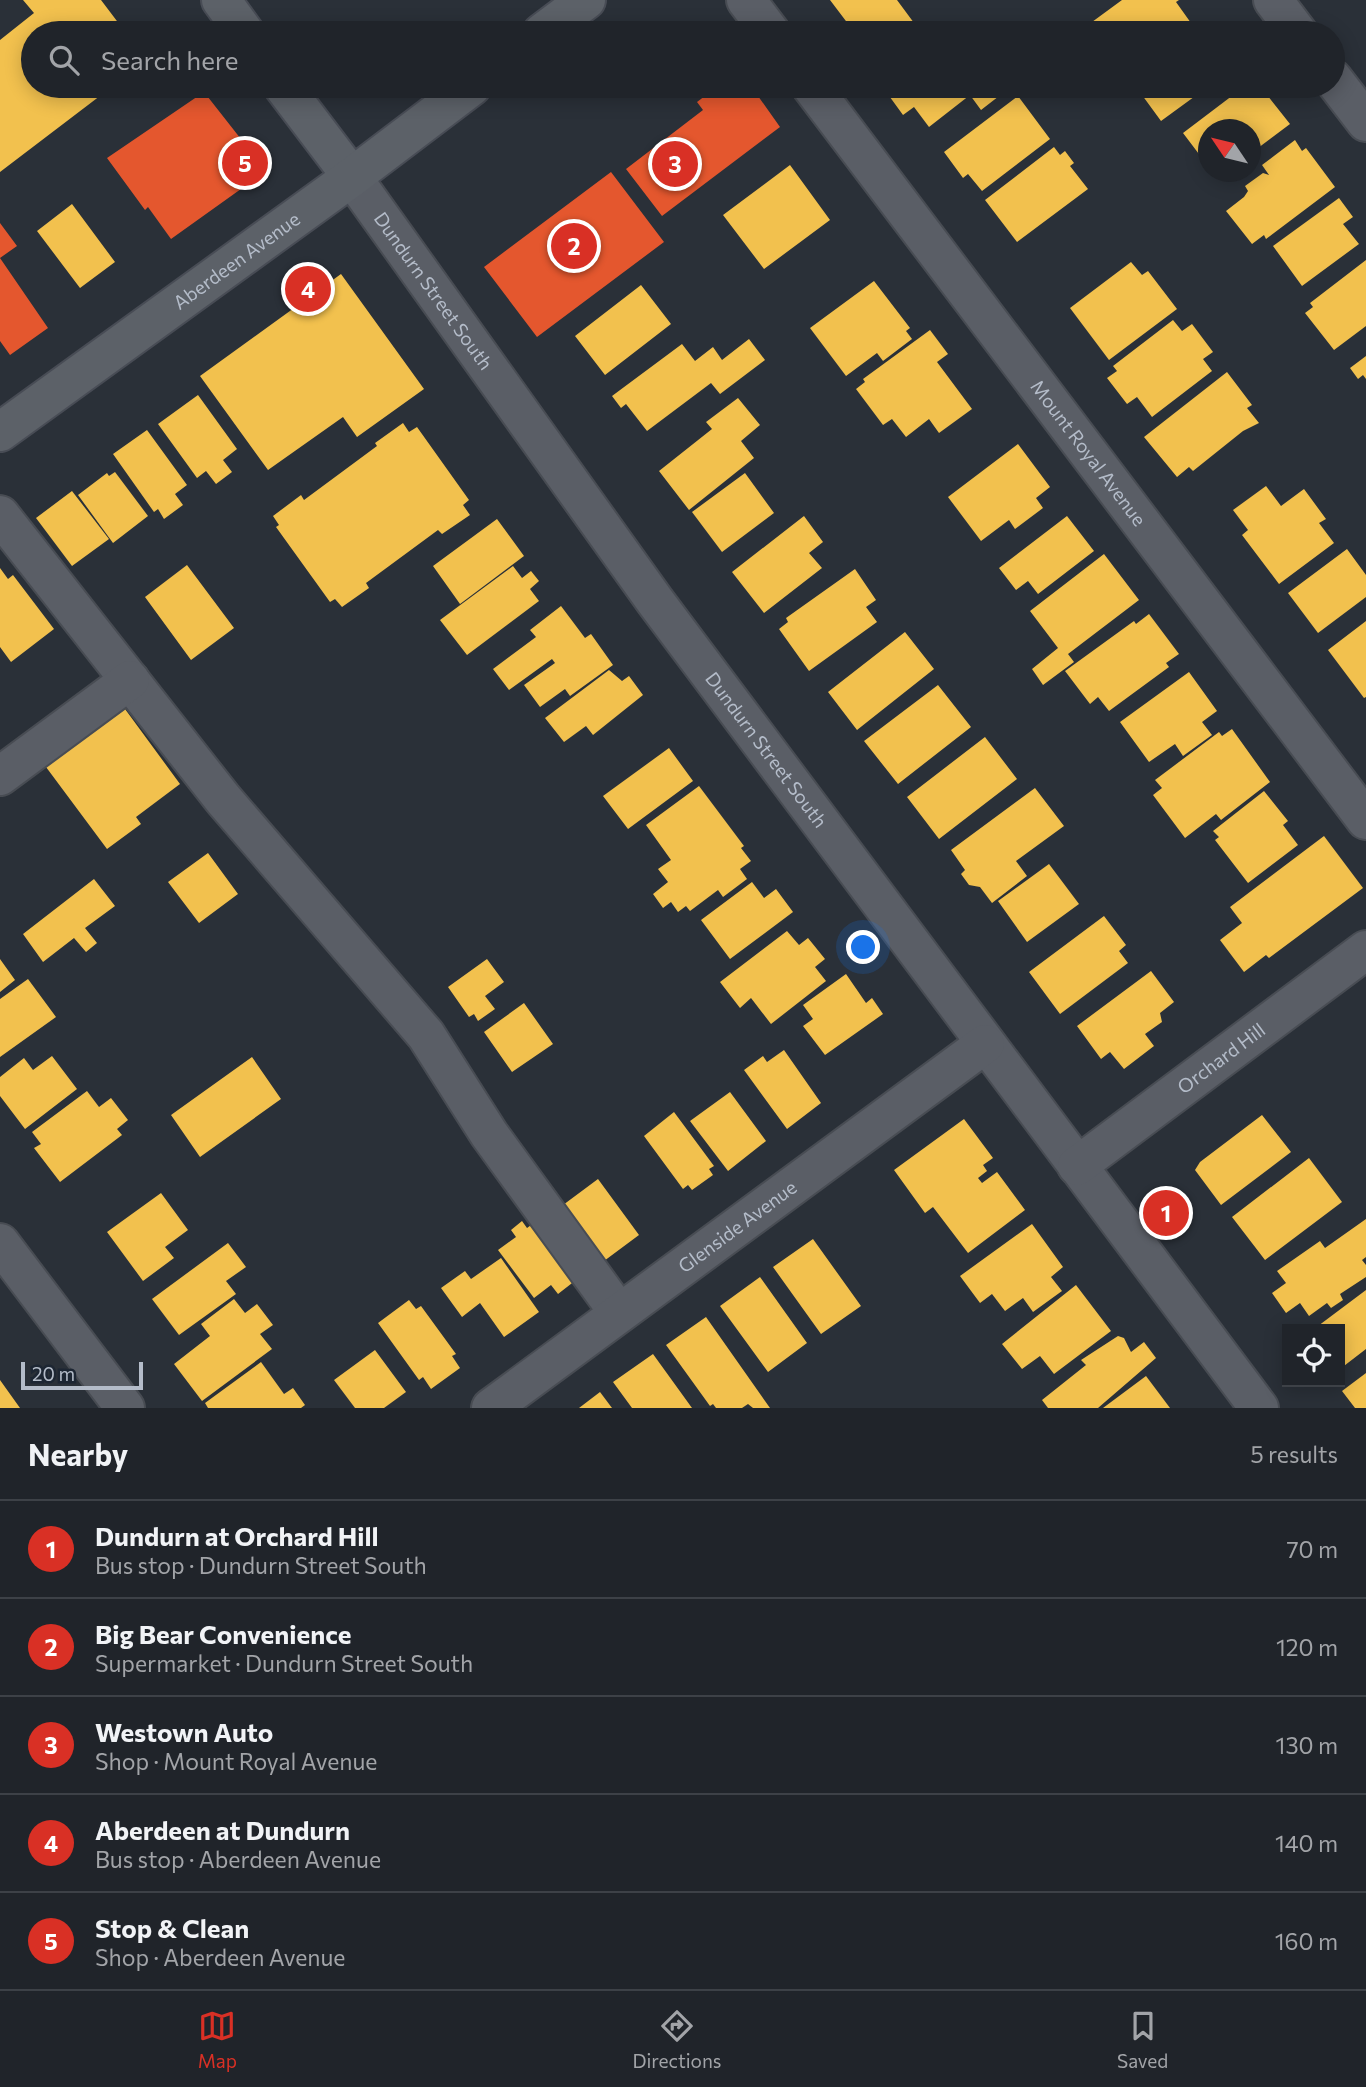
<!DOCTYPE html>
<html lang="en">
<head>
<meta charset="utf-8">
<style>
  :root { --surface:#20242a; --page:#282c32; --text:#f1f3f6; --muted:#a2a4a8; --line:#3d4147; --accent:#d93025 }
  body { margin:0; font-family:Commissioner,sans-serif; background:var(--page); color:var(--text) }
  .controls { position:absolute; right:21px; bottom:21px; display:grid; overflow:hidden; border-radius:0px; box-shadow:0 4px 18px #0003 }
  .controls button { width:63px; height:63px; display:grid; place-items:center; padding:0; border:0; border-bottom:2px solid var(--line); background:var(--surface); color:var(--text); font:35px sans-serif }
  .compass { position:absolute; left:1198px; top:119px; width:63px; height:63px; border-radius:50%; background:var(--surface); box-shadow:0 4px 18px #0003; rotate:305deg }
  .scale { position:absolute; left:21px; bottom:18px; width:122px; box-sizing:border-box; padding-left:7px; border:4px solid #b4bcc9; border-top:0; font-size:19px; line-height:24px; white-space:nowrap; color:#b4bcc9; -webkit-text-stroke:5px #1d2633; paint-order:stroke }
  .you { position:absolute; left:864px; top:948px; width:24px; height:24px; margin:-18px; border:5px solid #fff; border-radius:50%; background:#1a73e8; box-shadow:0 0 0 10px #1a73e833 }
  .badge { display:grid; place-items:center; width:46px; height:46px; border-radius:50%; background:var(--accent); color:#fff; font-size:23px; font-weight:700 }
  .pin { position:absolute; translate:-50% -50%; border:4px solid #fff; box-shadow:0 2px 7px #0006 }
  .list { margin:0; padding:0; list-style:none }
  h2 { display:flex; justify-content:space-between; align-items:center; height:91px; margin:0; padding:0 28px; font-size:30px }
  h2 small { font-size:23px; font-weight:400; color:var(--muted) }
  .list li { display:grid; grid-template-columns:46px 1fr auto; gap:21px; align-items:center; box-sizing:border-box; height:98px; padding:0 28px; border-top:2px solid var(--line) }
  .list b { display:block; font-size:26px; white-space:nowrap }
  .list p { margin:0; font-size:23px; white-space:nowrap; color:var(--muted) }
  .list em { font-size:23px; font-style:normal; color:var(--muted) }
  .icon { flex:none; width:38px; height:38px; fill:none; stroke:currentColor; stroke-width:2; stroke-linecap:round; stroke-linejoin:round }
  .map { position:relative; flex:none; width:1366px; height:1408px; overflow:hidden }
  .search { position:absolute; background:var(--surface); box-shadow:0 4px 18px #0003; left:21px; right:21px; top:21px; height:77px; display:flex; align-items:center; gap:18px; box-sizing:border-box; padding:0 24px; border-radius:38px; color:var(--muted); font-size:26px }
  .sheet { height:581px; background:var(--surface) }
  nav { display:flex; justify-content:space-around; align-items:center; box-sizing:border-box; height:98px; border-top:2px solid var(--line); background:var(--surface); font-size:19px; color:var(--muted) }
  nav a { display:grid; justify-items:center; gap:4px }
  nav .on { color:var(--accent) }
  .map>svg:first-child { display:block }
</style>
</head>
<body>
<div class="map">
<svg width="1366" height="1408" viewBox="0 0 1366 1408">
  <rect width="100%" height="100%" fill="#2a3038"/>
  <path fill="#f2c14e" d="M 23,0 L 101,0 L 126,33 L 33,33 L 33,86 L 113,86 L 0,172 L 0,40 L 34,13 Z
    M 830,0 L 897,0 L 917,27 L 909,33 L 855,33 Z
    M 1122,0 L 1179,0 L 1176,2 L 1191,23 L 1177,33 L 1101,33 L 1092,22 Z
    M 897,86 L 1012,86 L 981,110 L 970,95 L 929,127 L 914,107 L 903,115 L 887,93 Z
    M 1149,86 L 1209,86 L 1161,121 L 1142,95 L 1151,88 Z
    M 1245,86 L 1260,86 L 1290,124 L 1250,154 L 1250,130 L 1208,130 L 1208,166 L 1183,133 Z
    M 1018,96 L 1050,139 L 982,191 L 968,174 L 963,178 L 944,152 Z
    M 1295,140 L 1302,151 L 1306,148 L 1335,187 L 1266,239 L 1264,235 L 1252,244 L 1226,211 L 1244,197 L 1248,191 L 1245,186 L 1263,173 L 1269,175 L 1262,165 Z
    M 1054,147 L 1060,155 L 1065,151 L 1074,163 L 1070,166 L 1088,189 L 1017,242 L 985,200 Z
    M 790,165 L 830,220 L 764,269 L 723,215 Z
    M 1339,198 L 1353,217 L 1343,224 L 1359,244 L 1302,286 L 1273,246 Z
    M 72,204 L 115,262 L 80,288 L 37,231 Z
    M 1366,260 L 1366,326 L 1334,350 L 1305,313 L 1313,307 L 1310,303 Z
    M 1131,262 L 1142,275 L 1148,271 L 1177,309 L 1109,360 L 1070,308 Z
    M 341,274 L 424,389 L 357,437 L 343,417 L 268,470 L 200,376 Z
    M 874,281 L 910,328 L 906,331 L 912,339 L 883,361 L 877,353 L 846,376 L 810,328 Z
    M 641,285 L 671,324 L 605,375 L 575,336 Z
    M 1173,320 L 1182,331 L 1192,324 L 1213,352 L 1203,359 L 1212,371 L 1152,417 L 1137,397 L 1127,404 L 1107,378 L 1117,371 L 1113,366 Z
    M 930,330 L 948,354 L 937,362 L 972,409 L 939,433 L 929,419 L 906,437 L 892,419 L 883,425 L 856,389 L 865,382 L 863,379 Z
    M 749,339 L 765,360 L 720,394 L 711,383 L 647,431 L 626,404 L 621,408 L 612,396 L 682,344 L 695,361 L 713,347 L 722,360 Z
    M 1366,356 L 1366,379 L 1363,375 L 1358,379 L 1350,368 Z
    M 1227,372 L 1252,405 L 1247,408 L 1259,423 L 1243,431 L 1193,471 L 1189,467 L 1177,477 L 1144,437 Z
    M 198,395 L 237,449 L 223,460 L 232,472 L 216,484 L 206,471 L 197,478 L 158,424 Z
    M 738,398 L 760,425 L 741,441 L 754,458 L 689,510 L 659,471 L 712,429 L 706,422 Z
    M 403,423 L 409,432 L 417,427 L 469,500 L 463,505 L 470,515 L 442,534 L 438,530 L 366,583 L 369,588 L 342,607 L 335,599 L 330,602 L 276,527 L 279,525 L 273,516 L 301,495 L 304,500 L 377,446 L 375,443 Z
    M 147,430 L 187,485 L 175,494 L 183,505 L 164,519 L 158,509 L 154,512 L 113,454 Z
    M 1018,444 L 1050,487 L 1036,498 L 1043,508 L 1015,529 L 1009,520 L 981,541 L 948,497 Z
    M 115,472 L 148,516 L 113,543 L 78,495 L 107,473 L 109,476 Z
    M 745,473 L 774,513 L 722,552 L 692,512 Z
    M 1266,486 L 1281,506 L 1304,489 L 1326,519 L 1319,523 L 1334,543 L 1279,584 L 1242,535 L 1248,530 L 1233,510 Z
    M 72,491 L 109,539 L 72,566 L 36,518 Z
    M 804,516 L 823,542 L 809,553 L 822,568 L 764,613 L 732,572 Z
    M 1067,516 L 1094,551 L 1038,594 L 1028,581 L 1016,590 L 999,568 Z
    M 497,519 L 524,556 L 460,604 L 433,566 Z
    M 1347,549 L 1366,575 L 1366,597 L 1318,633 L 1288,593 Z
    M 1104,554 L 1139,600 L 1068,654 L 1074,662 L 1043,685 L 1032,669 L 1058,648 L 1030,611 Z
    M 187,565 L 234,628 L 191,660 L 145,597 Z
    M 513,566 L 522,578 L 531,571 L 539,581 L 530,589 L 539,601 L 467,655 L 440,620 Z
    M 0,568 L 8,579 L 13,575 L 54,629 L 11,662 L 0,647 Z
    M 855,569 L 876,600 L 866,607 L 877,622 L 809,671 L 779,629 L 788,622 L 786,618 Z
    M 561,606 L 585,638 L 591,634 L 613,665 L 570,696 L 565,689 L 540,707 L 524,685 L 555,663 L 552,659 L 509,690 L 493,669 L 536,637 L 530,630 Z
    M 1149,614 L 1179,654 L 1166,663 L 1169,667 L 1109,711 L 1098,697 L 1090,704 L 1065,671 L 1134,621 L 1136,624 Z
    M 1366,621 L 1366,697 L 1364,698 L 1328,650 Z
    M 905,632 L 934,669 L 857,730 L 828,692 Z
    M 609,670 L 622,681 L 629,676 L 643,695 L 593,735 L 586,726 L 564,742 L 545,718 Z
    M 1189,672 L 1217,711 L 1202,722 L 1212,735 L 1183,756 L 1175,744 L 1149,762 L 1120,722 Z
    M 938,685 L 971,727 L 898,784 L 864,741 Z
    M 125,709 L 180,784 L 136,817 L 141,824 L 107,849 L 46,767 Z
    M 1232,729 L 1270,782 L 1221,820 L 1216,814 L 1185,838 L 1153,795 L 1162,788 L 1155,780 L 1219,732 L 1222,736 Z
    M 985,737 L 1017,779 L 939,839 L 907,797 Z
    M 669,748 L 693,781 L 628,829 L 603,796 Z
    M 699,786 L 744,846 L 741,848 L 751,861 L 740,869 L 747,879 L 723,897 L 718,890 L 690,911 L 686,906 L 678,912 L 671,902 L 663,908 L 653,894 L 668,882 L 658,869 L 671,860 L 646,825 Z
    M 1035,788 L 1064,826 L 1016,861 L 1027,876 L 992,903 L 980,887 L 969,885 L 961,874 L 965,870 L 951,850 Z
    M 1264,791 L 1288,821 L 1283,825 L 1298,845 L 1248,883 L 1215,840 L 1219,837 L 1213,831 Z
    M 1324,836 L 1363,888 L 1269,958 L 1266,955 L 1244,972 L 1220,940 L 1242,923 L 1230,907 Z
    M 208,853 L 238,894 L 199,923 L 168,882 Z
    M 1049,864 L 1079,904 L 1027,942 L 998,901 Z
    M 94,879 L 115,906 L 85,928 L 97,943 L 86,952 L 74,938 L 43,962 L 23,934 Z
    M 752,882 L 764,898 L 776,889 L 793,912 L 730,959 L 701,920 Z
    M 1104,916 L 1126,945 L 1119,951 L 1128,963 L 1060,1014 L 1029,972 Z
    M 787,931 L 799,945 L 808,938 L 825,959 L 815,967 L 826,981 L 771,1024 L 751,998 L 740,1008 L 720,982 Z
    M 0,959 L 15,980 L 0,992 Z
    M 487,959 L 504,982 L 485,996 L 495,1009 L 478,1021 L 474,1014 L 469,1017 L 448,987 Z
    M 1151,971 L 1174,1002 L 1160,1013 L 1162,1022 L 1145,1034 L 1154,1046 L 1124,1069 L 1110,1052 L 1101,1059 L 1077,1026 Z
    M 846,974 L 866,1003 L 872,998 L 883,1014 L 825,1055 L 803,1026 L 813,1019 L 803,1005 Z
    M 28,979 L 56,1017 L 0,1057 L 0,999 Z
    M 524,1003 L 553,1044 L 512,1072 L 484,1032 Z
    M 784,1050 L 821,1103 L 787,1129 L 744,1070 L 763,1056 L 767,1062 Z
    M 52,1056 L 77,1089 L 25,1129 L 0,1096 L 0,1077 L 24,1058 L 33,1070 Z
    M 252,1057 L 281,1099 L 200,1157 L 171,1115 Z
    M 87,1091 L 99,1107 L 111,1098 L 128,1120 L 117,1129 L 122,1135 L 60,1182 L 34,1148 L 41,1144 L 32,1132 Z
    M 730,1092 L 766,1141 L 728,1171 L 690,1121 Z
    M 674,1112 L 714,1166 L 709,1169 L 713,1175 L 692,1190 L 688,1185 L 683,1189 L 644,1136 Z
    M 1262,1115 L 1291,1152 L 1221,1205 L 1195,1170 L 1200,1162 Z
    M 964,1119 L 993,1158 L 983,1165 L 987,1171 L 978,1178 L 982,1183 L 997,1172 L 1025,1210 L 968,1253 L 933,1207 L 925,1213 L 894,1170 Z
    M 1309,1158 L 1342,1202 L 1265,1260 L 1232,1217 Z
    M 598,1179 L 639,1235 L 604,1261 L 563,1205 Z
    M 161,1193 L 188,1230 L 165,1247 L 174,1258 L 143,1281 L 107,1232 Z
    M 1366,1219 L 1366,1257 L 1362,1260 L 1366,1265 L 1366,1277 L 1340,1294 L 1343,1300 L 1331,1308 L 1327,1303 L 1309,1316 L 1300,1303 L 1286,1313 L 1272,1293 L 1286,1283 L 1277,1271 L 1320,1241 L 1325,1248 Z
    M 522,1221 L 527,1228 L 534,1223 L 576,1280 L 558,1294 L 551,1285 L 534,1298 L 498,1250 L 516,1237 L 511,1230 Z
    M 1032,1224 L 1063,1267 L 1051,1277 L 1062,1291 L 1033,1312 L 1023,1298 L 1005,1311 L 992,1294 L 980,1303 L 960,1276 Z
    M 813,1239 L 861,1306 L 821,1334 L 773,1267 Z
    M 228,1243 L 246,1267 L 226,1281 L 236,1294 L 179,1335 L 152,1299 Z
    M 501,1258 L 539,1312 L 504,1337 L 480,1303 L 462,1317 L 441,1288 L 465,1271 L 471,1279 Z
    M 760,1277 L 807,1343 L 768,1372 L 720,1306 Z
    M 1076,1285 L 1111,1331 L 1054,1374 L 1040,1356 L 1022,1369 L 1002,1344 Z
    M 1366,1290 L 1366,1349 L 1340,1369 L 1340,1329 L 1314,1329 Z
    M 234,1299 L 245,1313 L 257,1304 L 273,1325 L 260,1334 L 272,1349 L 202,1401 L 174,1364 L 210,1336 L 201,1324 Z
    M 409,1300 L 416,1309 L 421,1306 L 456,1354 L 452,1356 L 460,1368 L 431,1389 L 423,1377 L 419,1380 L 378,1323 Z
    M 706,1317 L 770,1408 L 753,1408 L 748,1404 L 742,1408 L 716,1408 L 713,1404 L 710,1406 L 666,1345 Z
    M 1118,1336 L 1124,1338 L 1131,1352 L 1144,1342 L 1156,1358 L 1098,1408 L 1048,1408 L 1042,1400 L 1086,1365 L 1081,1360 Z
    M 375,1350 L 406,1392 L 384,1408 L 355,1408 L 334,1380 Z
    M 653,1354 L 692,1408 L 632,1408 L 613,1382 Z
    M 261,1362 L 284,1394 L 293,1388 L 305,1405 L 301,1408 L 208,1408 L 205,1403 Z
    M 1366,1373 L 1366,1408 L 1355,1408 L 1342,1391 Z
    M 1146,1376 L 1170,1408 L 1103,1408 Z
    M 0,1380 L 20,1408 L 0,1408 Z
    M 600,1392 L 612,1408 L 579,1408 Z"/>
  <path fill="#e4572e" d="M 718,86 L 751,86 L 780,127 L 662,216 L 626,169 L 703,110 L 697,102 Z
    M 204,92 L 266,171 L 171,239 L 148,207 L 145,210 L 107,158 Z
    M 611,172 L 664,242 L 537,337 L 484,267 Z
    M 0,223 L 17,246 L 0,258 Z
    M 0,258 L 48,328 L 10,355 L 0,341 Z"/>
  <g fill="none" stroke-linecap="round" stroke-linejoin="round">
    <defs>
      <g id="minor">
        <path d="M 746,0 L 771,33"/>
        <path d="M 1273,0 L 1298,33"/>
        <path d="M 1333,79 L 1366,122"/>
        <path id="s1" d="M 811,86 L 1366,820"/>
        <path id="s2" d="M 352,177 L 655,601 L 1259,1408"/>
        <path d="M 0,515 L 223,799 L 426,1035 L 489,1134 L 619,1313"/>
        <path d="M 0,776 L 130,680"/>
        <path id="s3" d="M 1077,1166 L 1366,950"/>
        <path d="M 0,1243 L 125,1408"/>
        <path id="s4" d="M 491,1408 L 985,1044"/>
      </g>
      <g id="major">
        <path d="M 221,0 L 245,33"/>
        <path d="M 542,33 L 586,0"/>
        <path d="M 283,86 L 352,177"/>
        <path id="s5" d="M 0,432 L 352,177 L 472,86"/>
      </g>
    </defs>
    <use href="#minor" stroke="#484c53" stroke-width="42"/>
    <use href="#major" stroke="#484c55" stroke-width="42"/>
    <use href="#minor" stroke="#5a5e66" stroke-width="38"/>
    <use href="#major" stroke="#5c6168" stroke-width="38"/>
  </g>
  <g text-anchor="middle" stroke-width="7" stroke-linejoin="round" paint-order="stroke">
    <g font-size="19" fill="#b4bcc9" stroke="#1d2633">
      <text dy="7" stroke="none"><textPath href="#s5" startOffset="292">Aberdeen Avenue</textPath></text>
      <text dy="7" stroke="none"><textPath href="#s2" startOffset="140">Dundurn Street South</textPath></text>
      <text dy="7" stroke="none"><textPath href="#s1" startOffset="460">Mount Royal Avenue</textPath></text>
      <text dy="7" stroke="none"><textPath href="#s2" startOffset="707">Dundurn Street South</textPath></text>
      <text dy="7" stroke="none"><textPath href="#s3" startOffset="180">Orchard Hill</textPath></text>
      <text dy="7" stroke="none"><textPath href="#s4" startOffset="306">Glenside Avenue</textPath></text>
    </g>
  </g>
</svg>
<div class="controls">
<button><svg class="icon" aria-label="locate" viewBox="0 0 24 24"><circle cx="12" cy="12" r="6"/><path d="M12 2v4M12 18v4M2 12h4M18 12h4"/></svg></button>
</div>
<svg class="compass" viewBox="-18 -18 36 36"><path d="M0-13l5 13h-10z" fill="#e53935"/><path d="M0 13l5-13h-10z" fill="#a2a4a8"/></svg>
<div class="scale">20 m</div>
<div class="you"></div>
<div class="pin badge" style="left:1166px;top:1213px">1</div>
<div class="pin badge" style="left:574px;top:246px">2</div>
<div class="pin badge" style="left:675px;top:164px">3</div>
<div class="pin badge" style="left:308px;top:289px">4</div>
<div class="pin badge" style="left:245px;top:163px">5</div>
<div class="search"><svg class="icon" aria-label="search" viewBox="0 0 24 24"><circle cx="10" cy="10" r="6"/><path d="M15 15l6 6"/></svg>Search here</div>
</div>
<section class="sheet">
<h2>Nearby<small>5 results</small></h2>
<ul class="list">
<li><span class="badge">1</span><div><b>Dundurn at Orchard Hill</b><p>Bus stop · Dundurn Street South</p></div><em>70 m</em></li>
<li><span class="badge">2</span><div><b>Big Bear Convenience</b><p>Supermarket · Dundurn Street South</p></div><em>120 m</em></li>
<li><span class="badge">3</span><div><b>Westown Auto</b><p>Shop · Mount Royal Avenue</p></div><em>130 m</em></li>
<li><span class="badge">4</span><div><b>Aberdeen at Dundurn</b><p>Bus stop · Aberdeen Avenue</p></div><em>140 m</em></li>
<li><span class="badge">5</span><div><b>Stop &amp; Clean</b><p>Shop · Aberdeen Avenue</p></div><em>160 m</em></li>
</ul>
</section>
<nav>
<a class="on"><svg class="icon" aria-label="map" viewBox="0 0 24 24"><path d="M3 6l6-2 6 2 6-2v14l-6 2-6-2-6 2zM9 4v14M15 6v14"/></svg>Map</a>
<a><svg class="icon" aria-label="directions" viewBox="0 0 24 24"><path d="M12 3l9 9-9 9-9-9zM9 14v-3h6M13 9l2 2-2 2"/></svg>Directions</a>
<a><svg class="icon" aria-label="saved" viewBox="0 0 24 24"><path d="M7 4h10v16l-5-4-5 4z"/></svg>Saved</a>
</nav>
</body>
</html>
